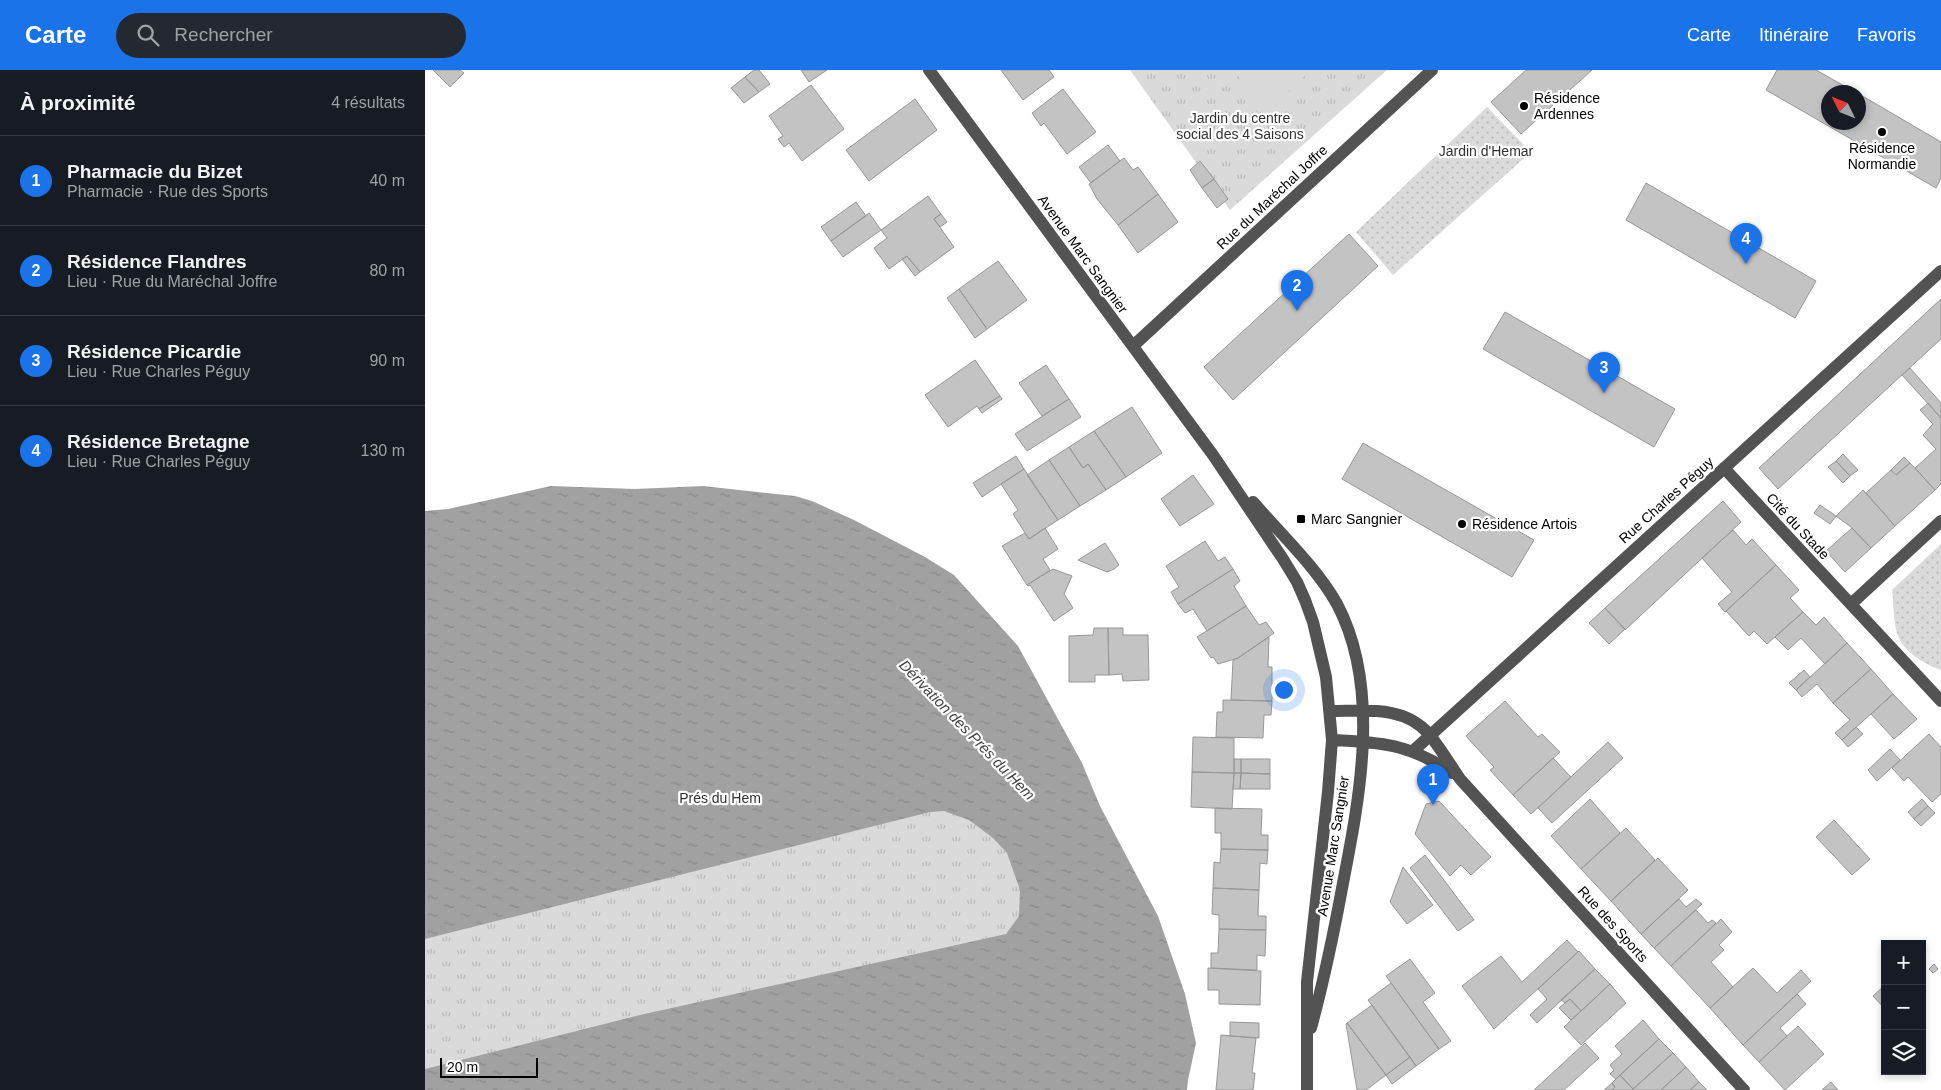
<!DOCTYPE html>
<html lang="fr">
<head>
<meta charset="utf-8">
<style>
  :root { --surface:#171b24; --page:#242831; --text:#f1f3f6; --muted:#9ea1a6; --line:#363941; --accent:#1a73e8 }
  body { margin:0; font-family:Helvetica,sans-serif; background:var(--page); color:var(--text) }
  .controls { position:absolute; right:15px; bottom:15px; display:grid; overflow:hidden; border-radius:0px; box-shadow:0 2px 8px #0003 }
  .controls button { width:45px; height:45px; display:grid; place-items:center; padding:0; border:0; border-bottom:1px solid var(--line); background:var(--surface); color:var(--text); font:25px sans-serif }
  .compass { position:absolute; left:1396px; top:15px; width:45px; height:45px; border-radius:50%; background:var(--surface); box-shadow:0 2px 8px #0003; rotate:313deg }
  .scale { position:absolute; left:15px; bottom:12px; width:98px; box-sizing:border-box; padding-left:5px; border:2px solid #000; border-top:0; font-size:14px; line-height:18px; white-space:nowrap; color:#000; -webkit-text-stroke:4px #fff; paint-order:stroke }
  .you { position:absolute; left:858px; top:619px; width:18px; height:18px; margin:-12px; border:4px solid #fff; border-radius:50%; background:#1a73e8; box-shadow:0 0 0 8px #1a73e833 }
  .badge { display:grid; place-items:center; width:32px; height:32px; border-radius:50%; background:var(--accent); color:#fff; font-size:16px; font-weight:700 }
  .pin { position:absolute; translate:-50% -41px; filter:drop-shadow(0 1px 2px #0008) }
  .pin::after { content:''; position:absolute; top:26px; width:18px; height:15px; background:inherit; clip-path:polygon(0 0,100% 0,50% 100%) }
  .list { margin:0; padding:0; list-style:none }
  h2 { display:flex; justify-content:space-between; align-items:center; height:65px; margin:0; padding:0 20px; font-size:21px }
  h2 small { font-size:16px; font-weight:400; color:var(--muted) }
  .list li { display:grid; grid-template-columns:32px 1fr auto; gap:15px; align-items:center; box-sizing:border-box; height:90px; padding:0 20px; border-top:1px solid var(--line) }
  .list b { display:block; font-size:19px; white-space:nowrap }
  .list p { margin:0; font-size:16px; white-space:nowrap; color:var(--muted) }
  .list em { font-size:16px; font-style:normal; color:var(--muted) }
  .icon { flex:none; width:28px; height:28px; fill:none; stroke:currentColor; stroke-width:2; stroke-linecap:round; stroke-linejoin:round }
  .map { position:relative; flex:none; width:1516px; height:1020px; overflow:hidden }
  header { display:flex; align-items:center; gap:30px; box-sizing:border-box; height:70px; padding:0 25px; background:var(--accent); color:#fff }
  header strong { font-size:24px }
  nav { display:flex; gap:28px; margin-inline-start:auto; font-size:18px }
  .search { width:350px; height:45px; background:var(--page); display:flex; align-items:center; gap:12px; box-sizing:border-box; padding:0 18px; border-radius:28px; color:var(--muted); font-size:19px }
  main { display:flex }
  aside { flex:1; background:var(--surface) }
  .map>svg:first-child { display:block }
</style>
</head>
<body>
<header>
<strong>Carte</strong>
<div class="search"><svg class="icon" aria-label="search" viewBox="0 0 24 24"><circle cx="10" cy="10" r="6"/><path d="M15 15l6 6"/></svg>Rechercher</div>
<nav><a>Carte</a><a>Itinéraire</a><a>Favoris</a></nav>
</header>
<main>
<aside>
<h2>À proximité<small>4 résultats</small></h2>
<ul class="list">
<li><span class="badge">1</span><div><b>Pharmacie du Bizet</b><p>Pharmacie · Rue des Sports</p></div><em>40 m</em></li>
<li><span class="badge">2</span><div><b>Résidence Flandres</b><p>Lieu · Rue du Maréchal Joffre</p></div><em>80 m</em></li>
<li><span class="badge">3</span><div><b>Résidence Picardie</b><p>Lieu · Rue Charles Péguy</p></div><em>90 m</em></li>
<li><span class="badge">4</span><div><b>Résidence Bretagne</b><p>Lieu · Rue Charles Péguy</p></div><em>130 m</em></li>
</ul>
</aside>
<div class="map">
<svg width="1516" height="1020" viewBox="0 0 1516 1020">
  <defs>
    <pattern id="grass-dots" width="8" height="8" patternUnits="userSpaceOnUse" patternTransform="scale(1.25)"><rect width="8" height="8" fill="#dadada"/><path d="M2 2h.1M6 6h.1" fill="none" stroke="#b9b9b9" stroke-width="1.8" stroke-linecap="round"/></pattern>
    <pattern id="park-tufts" width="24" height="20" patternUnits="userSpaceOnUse" patternTransform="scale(1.25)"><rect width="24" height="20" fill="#dadada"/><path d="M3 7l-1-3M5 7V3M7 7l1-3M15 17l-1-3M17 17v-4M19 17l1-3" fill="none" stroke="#b9b9b9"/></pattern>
    <pattern id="water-ripples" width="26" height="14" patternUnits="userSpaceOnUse" patternTransform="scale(1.25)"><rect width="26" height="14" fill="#a1a1a1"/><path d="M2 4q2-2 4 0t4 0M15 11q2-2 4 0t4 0" fill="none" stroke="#898989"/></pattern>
  </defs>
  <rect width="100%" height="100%" fill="#fff"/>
  <path fill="url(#grass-dots)" d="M 1062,37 L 1106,82 L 968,205 L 931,162 Z
    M 1516,474 L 1516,600 C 1499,594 1478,582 1472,563 C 1468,551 1469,534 1467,520 Z"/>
  <path fill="url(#park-tufts)" d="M 705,0 L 962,0 L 805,140 Z
    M 0,451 L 721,837 L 0,1020 Z"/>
  <path fill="#dadada" d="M 807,0 L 886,0 L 844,39 Z"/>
  <path fill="url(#water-ripples)" d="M 126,416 L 210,419 L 278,416 L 370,426 L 387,431 L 429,450 L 500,487 L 529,505 L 593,576 L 657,693 L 675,736 L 733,846 L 760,924 L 771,973 L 763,1010 L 762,1020 L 0,1020 L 0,999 L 215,945 L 581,864 L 594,846 L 595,820 L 582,783 L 568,768 L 544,750 L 519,741 L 505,742 L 0,869 L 0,441 L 23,439 Z"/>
  <path fill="#c3c3c3" stroke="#979797" d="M 8,0 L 35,0 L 39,3 L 25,17 Z
    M 329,0 L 334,0 L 345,14 L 334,22 L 320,7 Z
    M 376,0 L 402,0 L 384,12 Z
    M 576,0 L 624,0 L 629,7 L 598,30 Z
    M 1101,0 L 1167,0 L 1096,64 L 1066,32 Z
    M 1352,0 L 1391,0 L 1430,22 L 1404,22 L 1404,52 L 1434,52 L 1434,24 L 1516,72 L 1516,108 L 1511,118 L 1341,20 Z
    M 320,7 L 334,22 L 319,33 L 306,18 Z
    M 386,15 L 419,59 L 377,91 L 364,73 L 359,77 L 353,69 L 358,66 L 344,46 Z
    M 638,19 L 671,62 L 642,84 L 619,53 L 616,56 L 607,43 Z
    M 490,29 L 512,60 L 444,111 L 421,80 Z
    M 683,75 L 695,91 L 666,113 L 654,97 Z
    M 699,88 L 708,100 L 713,97 L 733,124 L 693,155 L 672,129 L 664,114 Z
    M 775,91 L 789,109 L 777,118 L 765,100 Z
    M 789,109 L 803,129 L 792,138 L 777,118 Z
    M 1221,113 L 1391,211 L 1370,248 L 1201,150 Z
    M 733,124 L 753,152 L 713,183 L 693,155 Z
    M 503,126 L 516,144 L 509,149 L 529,177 L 495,202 L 482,186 L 464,199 L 449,178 L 462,168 L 456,160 Z
    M 431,132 L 441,146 L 406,171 L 396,157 Z
    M 444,143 L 456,160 L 418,187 L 406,171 Z
    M 516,144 L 522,152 L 515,157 L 509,149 Z
    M 924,164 L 953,196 L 808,330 L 779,297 Z
    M 482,186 L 495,202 L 490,206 L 477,189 Z
    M 573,191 L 602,230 L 562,259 L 534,219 Z
    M 534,219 L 562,259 L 550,268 L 522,228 Z
    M 1516,229 L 1516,269 L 1353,419 L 1334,398 Z
    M 1080,242 L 1250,339 L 1229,377 L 1058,279 Z
    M 550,290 L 575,326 L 554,339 L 552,336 L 523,357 L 500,325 Z
    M 621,295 L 644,329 L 617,346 L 594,313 Z
    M 1485,298 L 1516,333 L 1516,348 L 1477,305 Z
    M 575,326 L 577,329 L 557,343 L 554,339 Z
    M 644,329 L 656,347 L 602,381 L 590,364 Z
    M 1503,333 L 1516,348 L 1516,414 L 1510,420 L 1490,398 L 1511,379 L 1498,365 L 1508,354 L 1495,340 Z
    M 707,337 L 737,383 L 701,407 L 669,361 Z
    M 669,361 L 701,407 L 681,420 L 663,394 L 658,398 L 644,377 Z
    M 938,373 L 1109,470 L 1087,507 L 917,409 Z
    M 644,377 L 658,398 L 663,394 L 681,420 L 655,436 L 624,390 Z
    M 1418,384 L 1433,400 L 1425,406 L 1411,391 Z
    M 591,386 L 599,399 L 557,427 L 548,413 Z
    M 1479,387 L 1485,393 L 1471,405 L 1466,400 Z
    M 624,390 L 655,436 L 633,450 L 602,405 Z
    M 1411,391 L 1425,406 L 1418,413 L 1403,397 Z
    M 1485,393 L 1510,420 L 1470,456 L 1441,423 L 1466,400 L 1471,405 Z
    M 599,399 L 633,450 L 604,469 L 588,444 L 593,440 L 576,414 Z
    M 768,405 L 789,434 L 755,456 L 736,429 Z
    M 1438,420 L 1470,456 L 1446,478 L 1426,457 L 1411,446 Z
    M 1298,431 L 1316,452 L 1200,560 L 1180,538 Z
    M 1395,435 L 1411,446 L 1405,454 L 1389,443 Z
    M 620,458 L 633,479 L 618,489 L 625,500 L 602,515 L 577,476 L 600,463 L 604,469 Z
    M 1427,458 L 1446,478 L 1420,502 L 1401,481 Z
    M 1308,460 L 1321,475 L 1327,469 L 1351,495 L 1300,542 L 1293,534 L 1307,522 L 1277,488 Z
    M 780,471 L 793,491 L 800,487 L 808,499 L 753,534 L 746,522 L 754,517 L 741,496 Z
    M 680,473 L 694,495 L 689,499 L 682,502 L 653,490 Z
    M 1351,495 L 1374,520 L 1365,528 L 1378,542 L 1342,574 L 1329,561 L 1324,566 L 1301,541 Z
    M 628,499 L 647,506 L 639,524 L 648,538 L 629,551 L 605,515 L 603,516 L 602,515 Z
    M 808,499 L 815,511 L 809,516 L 821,536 L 782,561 L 768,539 L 760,543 L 753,534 Z
    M 821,536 L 834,555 L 841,552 L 849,563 L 813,588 L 793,594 L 788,587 L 786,588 L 772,567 Z
    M 1180,538 L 1200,559 L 1184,574 L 1164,553 Z
    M 1378,542 L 1391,555 L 1399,547 L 1422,573 L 1400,594 L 1376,568 L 1363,580 L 1350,567 Z
    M 669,558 L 683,558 L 684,605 L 670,605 L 670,612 L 644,612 L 644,566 L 668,565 Z
    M 683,558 L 698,558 L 698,565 L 723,565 L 724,610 L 698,611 L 697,604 L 684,605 Z
    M 844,567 L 843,597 L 847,597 L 847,631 L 806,630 L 808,590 L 813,588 Z
    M 1422,573 L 1446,599 L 1408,633 L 1392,614 L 1377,627 L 1371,620 Z
    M 1446,599 L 1468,624 L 1417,670 L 1410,663 L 1425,650 L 1408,633 Z
    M 1379,600 L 1385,607 L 1371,620 L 1364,613 Z
    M 1468,624 L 1492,649 L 1469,669 L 1446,644 Z
    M 798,630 L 847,631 L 846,645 L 839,645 L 838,668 L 791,667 L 792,642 L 798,642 Z
    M 1080,631 L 1113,667 L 1117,664 L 1135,682 L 1088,725 L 1065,700 L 1069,697 L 1041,666 Z
    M 1431,657 L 1438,664 L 1423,677 L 1417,670 Z
    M 1504,664 L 1516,677 L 1516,724 L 1507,732 L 1483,707 L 1479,711 L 1467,698 Z
    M 768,667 L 809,668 L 809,703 L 767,702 Z
    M 1183,672 L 1198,688 L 1127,753 L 1113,738 Z
    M 1465,679 L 1475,690 L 1452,711 L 1443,700 Z
    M 1128,688 L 1146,707 L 1106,744 L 1088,725 Z
    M 809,689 L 816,689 L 816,703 L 809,703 Z
    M 816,689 L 845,689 L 845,704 L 816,703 Z
    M 767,702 L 809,703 L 807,739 L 766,737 Z
    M 809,703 L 816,703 L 815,719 L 808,719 Z
    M 816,703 L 845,704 L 845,719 L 815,719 Z
    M 1165,729 L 1195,763 L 1156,799 L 1126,766 Z
    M 1497,729 L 1503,736 L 1489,749 L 1483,742 Z
    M 1014,731 L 1066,787 L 1046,805 L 1036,795 L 1025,806 L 990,764 L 1001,734 Z
    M 1503,736 L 1510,743 L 1496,756 L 1489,749 Z
    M 790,738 L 837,739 L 836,765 L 843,765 L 843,780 L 796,779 L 796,763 L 790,763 Z
    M 1409,750 L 1445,789 L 1427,805 L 1391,767 Z
    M 1201,758 L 1230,790 L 1186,831 L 1156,799 Z
    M 796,779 L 843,780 L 842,794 L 835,793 L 834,820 L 788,818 L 789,792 L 795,793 Z
    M 1000,785 L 1049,850 L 1033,861 L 985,798 Z
    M 1233,788 L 1263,820 L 1216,864 L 1186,831 Z
    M 978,797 L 1008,835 L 982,854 L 965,832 Z
    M 788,818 L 834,820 L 833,846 L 841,846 L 841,860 L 794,859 L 794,845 L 787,844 Z
    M 1254,829 L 1261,837 L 1271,829 L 1277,834 L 1229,878 L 1216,864 Z
    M 1271,840 L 1283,853 L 1287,850 L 1291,853 L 1246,896 L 1229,878 Z
    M 1296,849 L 1307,862 L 1294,875 L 1299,880 L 1286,892 L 1308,917 L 1285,938 L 1246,896 Z
    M 794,859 L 841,860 L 840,886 L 832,885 L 832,900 L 786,898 L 786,883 L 793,883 Z
    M 1142,870 L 1153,882 L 1069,959 L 1037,916 L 1076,886 L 1097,912 Z
    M 1154,881 L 1170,899 L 1112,953 L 1105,945 L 1122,929 L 1113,919 Z
    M 985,889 L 1010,923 L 998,932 L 1026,971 L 1014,979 L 961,906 Z
    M 1509,894 L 1513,899 L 1508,903 L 1504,899 Z
    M 783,898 L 836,901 L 835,935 L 794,934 L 794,920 L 783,920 Z
    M 1328,898 L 1352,923 L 1376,900 L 1386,911 L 1318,975 L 1285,938 Z
    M 1170,899 L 1185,914 L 1156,941 L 1145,929 L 1140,933 L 1136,930 Z
    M 966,913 L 1014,979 L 991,996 L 943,930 Z
    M 1185,914 L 1201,933 L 1156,975 L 1139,957 Z
    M 1460,915 L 1460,939 L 1448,926 Z
    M 1372,924 L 1381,934 L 1355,958 L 1362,966 L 1334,992 L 1318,975 Z
    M 1145,929 L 1156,941 L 1146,950 L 1134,938 Z
    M 947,935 L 985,987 L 961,1005 L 922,953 Z
    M 1218,950 L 1234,969 L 1191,1009 L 1185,1004 L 1189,1000 L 1185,995 L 1197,984 L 1190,976 Z
    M 805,952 L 834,953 L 834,968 L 805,966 Z
    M 922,953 L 961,1005 L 941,1020 L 932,1020 L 921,954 Z
    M 1373,956 L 1399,984 L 1360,1020 L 1334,992 Z
    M 796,965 L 831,968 L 827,1003 L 830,1003 L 828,1020 L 791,1020 Z
    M 1234,969 L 1248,983 L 1208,1019 L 1195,1005 Z
    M 1160,973 L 1174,988 L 1139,1020 L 1109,1020 Z
    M 1248,983 L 1261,997 L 1236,1020 L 1207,1020 Z
    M 985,987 L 991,996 L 967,1014 L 961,1005 Z
    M 1261,997 L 1274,1012 L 1265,1020 L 1236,1020 Z
    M 1195,1005 L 1208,1019 L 1207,1020 L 1187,1020 L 1190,1017 L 1187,1013 Z
    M 1274,1012 L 1282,1020 L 1265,1020 Z
    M 1406,1012 L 1413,1020 L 1397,1020 Z
    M 1187,1013 L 1190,1017 L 1187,1020 L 1179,1020 Z"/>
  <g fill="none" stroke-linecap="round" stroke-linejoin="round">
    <path stroke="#535353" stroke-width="12" d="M 504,0 L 788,385 L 858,489 L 872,512 L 880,530 L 888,552 L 901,607 L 907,670 L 903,722 L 882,912 L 882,1020
      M 708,276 L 1007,0
      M 1299,398 L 1516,631
      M 828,432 C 855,463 892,498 912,534 C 956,617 935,726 918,813 C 909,862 899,910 886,958
      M 1426,534 L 1516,451
      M 905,641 C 940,641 979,635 1004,664 C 1015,678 1025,694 1035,709 L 1319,1020
      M 907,670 C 956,672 985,674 1027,703
      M 988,681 L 1516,201"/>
  </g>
  <g fill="#000" stroke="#fff" stroke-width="2">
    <circle cx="1099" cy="36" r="5"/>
    <circle cx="1457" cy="62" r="5"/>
    <rect x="871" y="444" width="10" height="10" rx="2.5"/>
    <circle cx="1037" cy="454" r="5"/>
  </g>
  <g text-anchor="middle" stroke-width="4.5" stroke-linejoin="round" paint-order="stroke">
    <g font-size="14" fill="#000" stroke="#fff" text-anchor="start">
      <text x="1109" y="33">Résidence<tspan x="1109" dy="16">Ardennes</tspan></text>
      <text x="1457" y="83" text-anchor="middle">Résidence<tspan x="1457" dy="16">Normandie</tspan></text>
      <text x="886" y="454">Marc Sangnier</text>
      <text x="1047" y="459">Résidence Artois</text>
    </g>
    <g font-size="14" fill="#313131" stroke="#fff">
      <text x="815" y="53">Jardin du centre<tspan x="815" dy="16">social des 4 Saisons</tspan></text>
      <text x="1061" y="86">Jardin d'Hemar</text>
      <text x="295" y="733">Prés du Hem</text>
    </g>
    <g font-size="14" fill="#000" stroke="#fff">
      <text transform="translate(847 127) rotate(-43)" y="5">Rue du Maréchal Joffre</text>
      <text transform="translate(658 184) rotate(54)" y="5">Avenue Marc Sangnier</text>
      <text transform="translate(1241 430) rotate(-42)" y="5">Rue Charles Péguy</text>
      <text transform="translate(1373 456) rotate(47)" y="5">Cité du Stade</text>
      <text transform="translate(908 776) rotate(-81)" y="5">Avenue Marc Sangnier</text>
      <text transform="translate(1188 854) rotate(48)" y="5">Rue des Sports</text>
    </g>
    <g font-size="15" font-style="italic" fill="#424242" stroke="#fff">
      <text transform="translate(542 660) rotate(46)" y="5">Dérivation des Prés du Hem</text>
    </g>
  </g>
</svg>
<div class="controls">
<button>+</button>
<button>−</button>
<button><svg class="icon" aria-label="layers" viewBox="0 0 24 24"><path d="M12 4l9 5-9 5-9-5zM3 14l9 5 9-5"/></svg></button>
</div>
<svg class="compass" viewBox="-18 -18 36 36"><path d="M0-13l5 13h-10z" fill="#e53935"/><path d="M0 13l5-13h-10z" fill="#9ea1a6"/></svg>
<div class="scale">20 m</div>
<div class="you"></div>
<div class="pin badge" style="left:1008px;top:735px">1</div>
<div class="pin badge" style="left:872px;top:241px">2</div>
<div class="pin badge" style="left:1179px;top:323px">3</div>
<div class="pin badge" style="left:1321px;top:194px">4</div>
</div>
</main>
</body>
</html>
